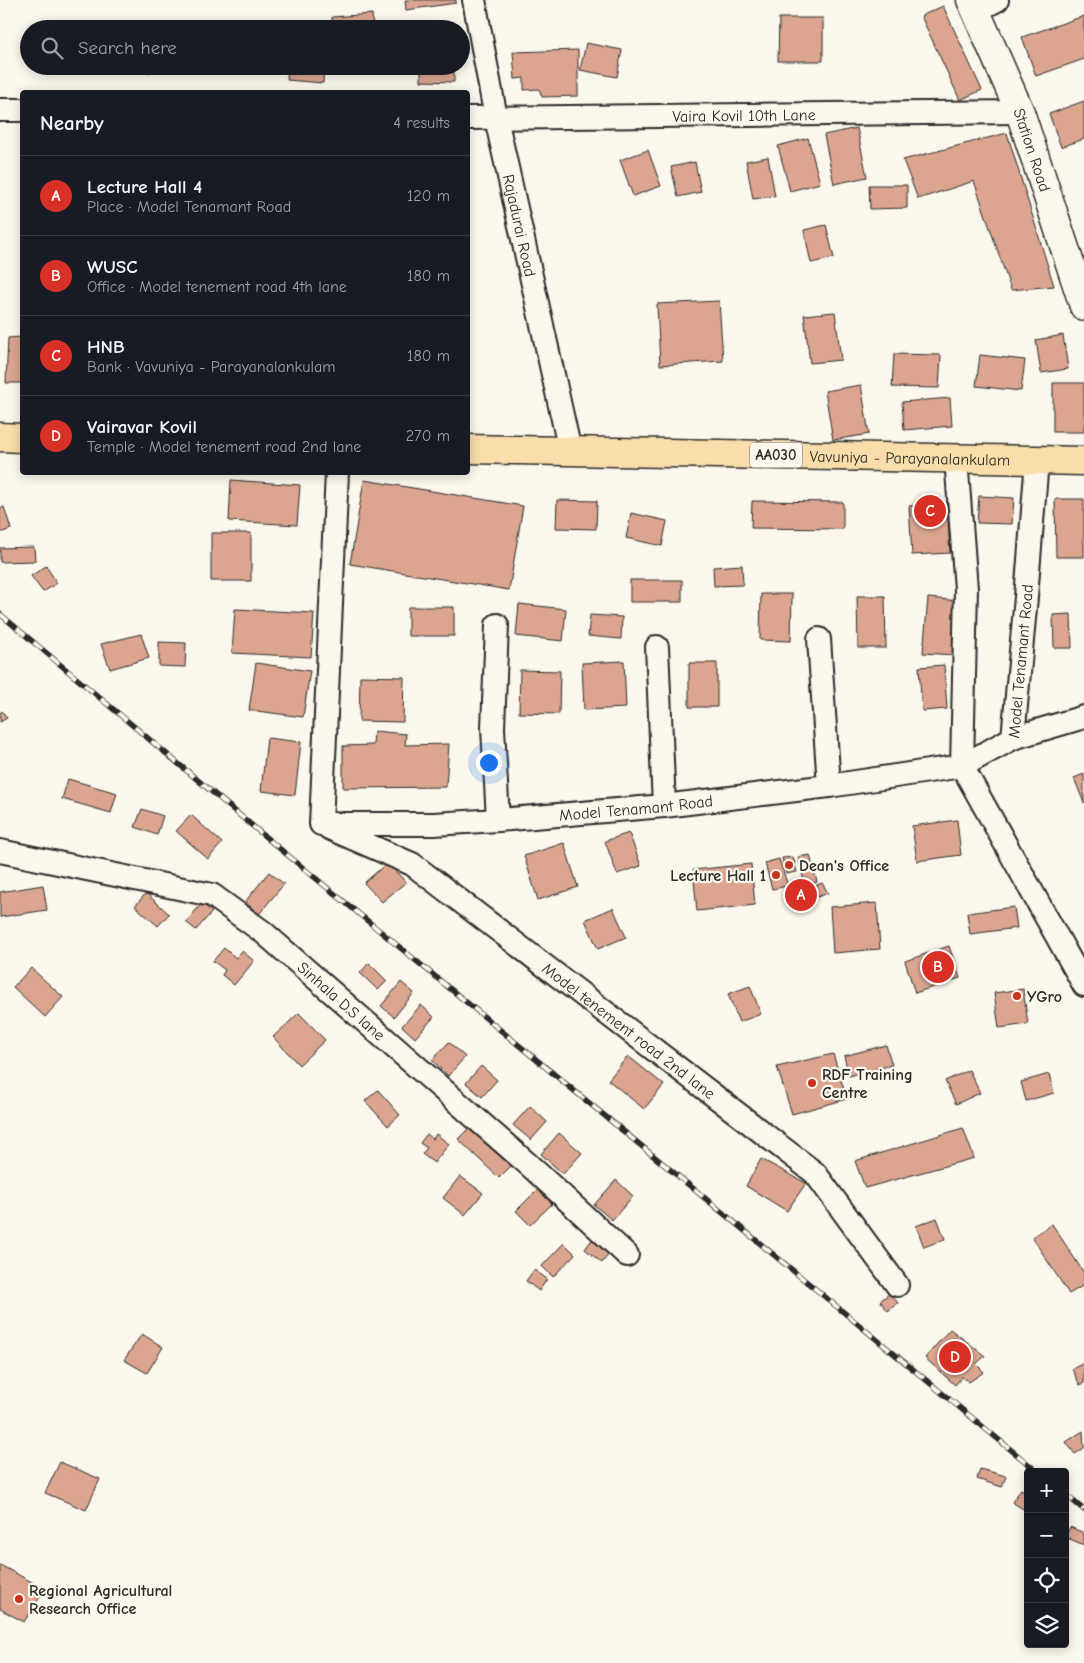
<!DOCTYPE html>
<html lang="en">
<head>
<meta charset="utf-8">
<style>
  :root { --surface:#171b24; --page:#20242c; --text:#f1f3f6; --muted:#9ea1a6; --line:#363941; --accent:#d93025 }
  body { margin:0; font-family:"Comic Neue",sans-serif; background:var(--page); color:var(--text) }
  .controls { position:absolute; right:15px; bottom:15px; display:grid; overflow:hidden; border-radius:5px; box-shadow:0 2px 12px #0003 }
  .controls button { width:45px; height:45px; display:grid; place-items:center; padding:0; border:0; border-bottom:1px solid var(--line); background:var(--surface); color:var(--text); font:25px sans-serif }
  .you { position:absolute; left:488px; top:762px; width:18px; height:18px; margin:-12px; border:4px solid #fff; border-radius:50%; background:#1a73e8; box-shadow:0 0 0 8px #1a73e833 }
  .badge { display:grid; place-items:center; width:32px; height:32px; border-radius:50%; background:var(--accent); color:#fff; font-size:16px; font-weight:700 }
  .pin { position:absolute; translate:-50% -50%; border:2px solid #fff; box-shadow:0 1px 5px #0006 }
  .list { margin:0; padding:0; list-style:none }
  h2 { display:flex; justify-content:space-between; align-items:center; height:65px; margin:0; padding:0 20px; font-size:21px }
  h2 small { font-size:16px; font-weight:400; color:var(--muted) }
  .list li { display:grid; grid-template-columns:32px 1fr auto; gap:15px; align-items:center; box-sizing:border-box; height:80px; padding:0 20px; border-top:1px solid var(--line) }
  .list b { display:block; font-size:19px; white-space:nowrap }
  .list p { margin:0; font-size:16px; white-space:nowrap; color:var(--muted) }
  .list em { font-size:16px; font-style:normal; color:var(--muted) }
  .icon { flex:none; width:28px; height:28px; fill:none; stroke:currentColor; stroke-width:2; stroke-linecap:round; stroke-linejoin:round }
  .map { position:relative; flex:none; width:1084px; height:1663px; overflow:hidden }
  .search { position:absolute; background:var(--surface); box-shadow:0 2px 12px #0003; left:20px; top:20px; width:450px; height:55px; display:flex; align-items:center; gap:12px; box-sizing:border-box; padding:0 18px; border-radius:28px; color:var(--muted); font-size:19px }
  .panel { position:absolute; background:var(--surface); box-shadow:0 2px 12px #0003; left:20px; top:90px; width:450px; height:385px; border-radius:5px }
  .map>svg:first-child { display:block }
</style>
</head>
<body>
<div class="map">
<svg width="1084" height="1663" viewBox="0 0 1084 1663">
  <rect width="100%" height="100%" fill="#fbf7ec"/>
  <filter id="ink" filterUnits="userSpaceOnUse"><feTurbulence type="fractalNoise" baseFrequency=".02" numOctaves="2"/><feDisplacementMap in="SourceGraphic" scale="10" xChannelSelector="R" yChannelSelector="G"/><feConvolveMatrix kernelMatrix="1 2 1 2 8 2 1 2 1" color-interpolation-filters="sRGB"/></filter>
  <g filter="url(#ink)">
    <path fill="#dba590" stroke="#2b2b2b" d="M 405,0 L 456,0 L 456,3 L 406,10 Z
      M 943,6 L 982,90 L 960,100 L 921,16 Z
      M 372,14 L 373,29 L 333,29 L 332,17 Z
      M 1084,16 L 1084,59 L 1036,76 L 1022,37 Z
      M 779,18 L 823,18 L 823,61 L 778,61 Z
      M 586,43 L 622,50 L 617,77 L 580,70 Z
      M 578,50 L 578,96 L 542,97 L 539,89 L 524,90 L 524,78 L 515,79 L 513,52 Z
      M 115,66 L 151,66 L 151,72 L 115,72 Z
      M 288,66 L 324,66 L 323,83 L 287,80 Z
      M 421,66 L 454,66 L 454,82 L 421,81 Z
      M 1084,101 L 1084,139 L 1061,147 L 1049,114 Z
      M 857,128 L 867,177 L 834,184 L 824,135 Z
      M 1007,133 L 1054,286 L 1011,290 L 974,181 L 918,199 L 903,160 Z
      M 808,138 L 820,183 L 790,191 L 778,146 Z
      M 648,150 L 661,186 L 633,196 L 620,160 Z
      M 768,157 L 775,196 L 753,199 L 746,161 Z
      M 695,162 L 701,192 L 678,197 L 671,167 Z
      M 869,185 L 907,185 L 907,208 L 870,209 Z
      M 826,225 L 834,258 L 811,263 L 804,230 Z
      M 719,301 L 723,361 L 660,365 L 657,304 Z
      M 835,312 L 841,360 L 810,363 L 804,315 Z
      M 1063,335 L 1068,369 L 1041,373 L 1036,340 Z
      M 22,337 L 22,383 L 6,383 L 8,338 Z
      M 894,354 L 941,355 L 939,388 L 892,387 Z
      M 980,355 L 1025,360 L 1021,391 L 976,386 Z
      M 1053,383 L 1084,383 L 1084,432 L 1053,432 Z
      M 861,385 L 869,434 L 833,440 L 825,391 Z
      M 950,398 L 952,426 L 904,430 L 902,402 Z
      M 231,480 L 300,485 L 297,525 L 229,521 Z
      M 364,480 L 523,506 L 509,590 L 350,564 Z
      M 979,496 L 1014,498 L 1012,524 L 977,523 Z
      M 1055,499 L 1084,499 L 1084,557 L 1056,557 Z
      M 557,500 L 597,501 L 596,529 L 556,528 Z
      M 752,501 L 843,502 L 843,529 L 751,528 Z
      M 947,503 L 950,553 L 912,555 L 909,506 Z
      M 4,507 L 11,529 L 0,533 L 0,508 Z
      M 631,513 L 667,521 L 662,546 L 626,538 Z
      M 211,533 L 251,533 L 251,581 L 211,581 Z
      M 34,547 L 35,561 L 0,562 L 0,548 Z
      M 742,565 L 743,585 L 714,586 L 713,567 Z
      M 46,566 L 57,583 L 43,592 L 31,576 Z
      M 630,580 L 682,580 L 682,602 L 630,602 Z
      M 761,594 L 792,594 L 791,641 L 760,640 Z
      M 857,596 L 885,596 L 886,648 L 858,648 Z
      M 928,598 L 960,601 L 955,655 L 923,653 Z
      M 519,604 L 566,609 L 563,641 L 516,636 Z
      M 408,607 L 454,607 L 454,636 L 408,636 Z
      M 235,609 L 314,613 L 311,657 L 232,653 Z
      M 1071,614 L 1072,648 L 1054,648 L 1053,615 Z
      M 590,615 L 622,617 L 621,639 L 588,636 Z
      M 141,634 L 149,658 L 110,669 L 101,644 Z
      M 159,642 L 186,643 L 185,667 L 159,666 Z
      M 624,661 L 626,708 L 584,710 L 582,663 Z
      M 256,663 L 310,671 L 303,717 L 249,710 Z
      M 689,663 L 717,663 L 717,707 L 689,707 Z
      M 944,665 L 947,709 L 922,711 L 919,667 Z
      M 520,670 L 560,671 L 559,714 L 519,713 Z
      M 360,676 L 404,677 L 403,722 L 359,721 Z
      M 2,711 L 7,718 L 0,722 L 0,713 Z
      M 374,731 L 406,734 L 405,745 L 449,744 L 446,787 L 343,788 L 343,746 L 373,745 Z
      M 267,738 L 301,742 L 295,795 L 261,791 Z
      M 1084,774 L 1084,803 L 1074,778 Z
      M 68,779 L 117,793 L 111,813 L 62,799 Z
      M 142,809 L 163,816 L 157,835 L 135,827 Z
      M 191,815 L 222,843 L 208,859 L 176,831 Z
      M 957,820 L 961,855 L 917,861 L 912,826 Z
      M 629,833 L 641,866 L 617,874 L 605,841 Z
      M 564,843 L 578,887 L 538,900 L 524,856 Z
      M 810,855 L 817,882 L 805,885 L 798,857 Z
      M 793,857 L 797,872 L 786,874 L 782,858 Z
      M 779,859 L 788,886 L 772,889 L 765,863 Z
      M 387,863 L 406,882 L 382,902 L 364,883 Z
      M 751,864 L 755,905 L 697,911 L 693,870 Z
      M 269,872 L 284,884 L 259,914 L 245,902 Z
      M 822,883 L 828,893 L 817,897 L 815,886 Z
      M 43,885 L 47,910 L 0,917 L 0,892 Z
      M 805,885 L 807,901 L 799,903 L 795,889 Z
      M 146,893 L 169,914 L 158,926 L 135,906 Z
      M 202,903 L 212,912 L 196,930 L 186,922 Z
      M 877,903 L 880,949 L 833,953 L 830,907 Z
      M 1014,907 L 1017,928 L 970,934 L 967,913 Z
      M 613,908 L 626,937 L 598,949 L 585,920 Z
      M 949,946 L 960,978 L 915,993 L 905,961 Z
      M 224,948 L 236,958 L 242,951 L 254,961 L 234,985 L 222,975 L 225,970 L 213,961 Z
      M 369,963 L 387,981 L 378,990 L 360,973 Z
      M 31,968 L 63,997 L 45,1017 L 13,987 Z
      M 401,982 L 414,993 L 394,1017 L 381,1006 Z
      M 750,986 L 761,1014 L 739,1022 L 728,994 Z
      M 1023,989 L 1028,1024 L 999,1028 L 994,993 Z
      M 421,1005 L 434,1017 L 415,1038 L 402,1026 Z
      M 299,1013 L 325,1040 L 299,1065 L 273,1037 Z
      M 449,1042 L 465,1057 L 448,1076 L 432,1060 Z
      M 886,1045 L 892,1065 L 849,1076 L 844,1056 Z
      M 833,1054 L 847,1099 L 792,1114 L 777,1067 Z
      M 628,1056 L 664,1085 L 644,1109 L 608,1080 Z
      M 481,1066 L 497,1080 L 482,1097 L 466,1083 Z
      M 969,1070 L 980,1093 L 956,1104 L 945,1081 Z
      M 1049,1074 L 1054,1093 L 1026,1101 L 1021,1082 Z
      M 378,1090 L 400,1115 L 388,1126 L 365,1101 Z
      M 530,1106 L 547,1122 L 531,1140 L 513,1125 Z
      M 474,1123 L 515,1162 L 499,1178 L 458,1139 Z
      M 963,1128 L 974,1158 L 865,1188 L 855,1161 Z
      M 559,1133 L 582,1153 L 563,1174 L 541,1154 Z
      M 427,1134 L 433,1139 L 436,1134 L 449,1144 L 434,1163 L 422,1154 L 427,1148 L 420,1143 Z
      M 761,1159 L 806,1183 L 787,1211 L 746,1186 Z
      M 460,1176 L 483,1193 L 465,1215 L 443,1198 Z
      M 616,1180 L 633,1196 L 612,1220 L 594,1205 Z
      M 538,1189 L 552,1204 L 530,1225 L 516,1211 Z
      M 937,1218 L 945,1239 L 924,1247 L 916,1226 Z
      M 1052,1224 L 1084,1273 L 1084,1285 L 1069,1294 L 1032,1237 Z
      M 594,1237 L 611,1251 L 602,1263 L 585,1249 Z
      M 564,1243 L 575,1254 L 553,1277 L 542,1266 Z
      M 534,1270 L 547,1279 L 539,1291 L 526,1281 Z
      M 890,1293 L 898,1303 L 888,1311 L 880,1301 Z
      M 950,1329 L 985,1356 L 976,1364 L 984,1372 L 969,1382 L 962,1377 L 955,1385 L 925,1358 Z
      M 142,1334 L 163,1347 L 147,1373 L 124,1360 Z
      M 1084,1363 L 1084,1383 L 1080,1385 L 1072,1369 Z
      M 1083,1431 L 1084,1448 L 1075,1454 L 1066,1442 Z
      M 60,1462 L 100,1479 L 86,1510 L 45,1493 Z
      M 980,1469 L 1006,1476 L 1002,1487 L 977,1479 Z
      M 1021,1489 L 1028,1493 L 1028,1512 L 1012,1502 Z
      M 1070,1527 L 1084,1533 L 1084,1545 L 1065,1537 Z
      M 0,1565 L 45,1589 L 24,1622 L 0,1609 Z"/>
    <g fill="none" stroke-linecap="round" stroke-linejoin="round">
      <defs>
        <g id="street">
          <path id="s1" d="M 474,0 L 496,118 L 570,451"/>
          <path d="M 976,11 L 997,0"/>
          <path d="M 0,110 L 22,110"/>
          <path id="s2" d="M 468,118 L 1020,112"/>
          <path d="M 956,458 L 966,589 L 962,766 L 1084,985"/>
          <path id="s3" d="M 337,472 L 321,824 L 434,824 L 498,820 L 664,806 L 829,786 L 962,766 L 1013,738 L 1026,597 L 1037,460"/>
          <path d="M 497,625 L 493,728 L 498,820"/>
          <path d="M 819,639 L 829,786"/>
          <path d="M 657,647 L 664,806"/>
          <path d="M 1013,738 L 1084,717"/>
          <path id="s4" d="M 329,828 L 412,864 L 815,1173 L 897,1285"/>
          <path id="s5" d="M 0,851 L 212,895 L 263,932 L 529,1165 L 627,1255"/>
        </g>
        <g id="secondary">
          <path id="s6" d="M 971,0 L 1020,112 L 1084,306"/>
        </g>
        <g id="highway">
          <path d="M 0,437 L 22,438"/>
          <path id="s7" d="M 468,449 L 1084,461"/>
        </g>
      </defs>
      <use href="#street" stroke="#2b2b2b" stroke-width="26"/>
      <use href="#secondary" stroke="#2b2b2b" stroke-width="31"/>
      <use href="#highway" stroke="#2b2b2b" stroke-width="31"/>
      <use href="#street" stroke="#fbf7ec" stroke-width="22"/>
      <use href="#secondary" stroke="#fbf7ec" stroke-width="28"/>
      <use href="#highway" stroke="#f9deab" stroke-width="28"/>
      <defs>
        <path id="rail" d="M 0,614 L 268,839 L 1038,1472
          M 1065,1494 L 1084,1510"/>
      </defs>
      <use href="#rail" stroke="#2b2b2b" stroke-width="5.5"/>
      <use href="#rail" stroke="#fbf7ec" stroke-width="4" stroke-dasharray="11" stroke-linecap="butt"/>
    </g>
  </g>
  <g fill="#c8321e" stroke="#fbf7ec" stroke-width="2">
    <circle cx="789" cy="865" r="5"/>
    <circle cx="776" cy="875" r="5"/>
    <circle cx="1017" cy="996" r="5"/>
    <circle cx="812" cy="1083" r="5"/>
    <circle cx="19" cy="1599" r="5"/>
  </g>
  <g text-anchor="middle" stroke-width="4.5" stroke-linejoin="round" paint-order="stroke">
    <rect fill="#fbf7ec" stroke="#696865" stroke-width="1" x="750" y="442.5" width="52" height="25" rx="4"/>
    <g font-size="15" font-weight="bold" fill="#2b2b2b">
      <text x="776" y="460">AA030</text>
    </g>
    <g font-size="16" fill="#2b2b2b" stroke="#fbf7ec">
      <text dy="6" stroke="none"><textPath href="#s2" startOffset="276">Vaira Kovil 10th Lane</textPath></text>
      <text dy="6" stroke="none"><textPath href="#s6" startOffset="162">Station Road</textPath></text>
      <text dy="6" stroke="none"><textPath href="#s1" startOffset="230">Rajadurai Road</textPath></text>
      <text dy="6" stroke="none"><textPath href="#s7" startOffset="442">Vavuniya - Parayanalankulam</textPath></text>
      <text dy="6" stroke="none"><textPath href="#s3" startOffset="1132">Model Tenamant Road</textPath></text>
      <text dy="6" stroke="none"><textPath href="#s3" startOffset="668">Model Tenamant Road</textPath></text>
      <text dy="6" stroke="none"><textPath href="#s5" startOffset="384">Sinhala D.S lane</textPath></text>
      <text dy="6" stroke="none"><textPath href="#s4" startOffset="364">Model tenement road 2nd lane</textPath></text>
    </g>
    <g font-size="16" font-weight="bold" fill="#2b2b2b" stroke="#fbf7ec" text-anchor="start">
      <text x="799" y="871">Dean's Office</text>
      <text x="766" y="881" text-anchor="end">Lecture Hall 1</text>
      <text x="1027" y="1002">YGro</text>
      <text x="822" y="1080">RDF Training<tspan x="822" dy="18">Centre</tspan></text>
      <text x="29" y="1596">Regional Agricultural<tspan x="29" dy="18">Research Office</tspan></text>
    </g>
  </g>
</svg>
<div class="controls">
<button>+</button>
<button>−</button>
<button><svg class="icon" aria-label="locate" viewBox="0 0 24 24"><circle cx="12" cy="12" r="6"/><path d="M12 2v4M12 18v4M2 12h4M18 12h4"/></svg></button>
<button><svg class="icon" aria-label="layers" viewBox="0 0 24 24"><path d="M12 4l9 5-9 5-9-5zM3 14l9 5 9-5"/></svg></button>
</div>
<div class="you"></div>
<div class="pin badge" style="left:801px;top:895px">A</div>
<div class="pin badge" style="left:938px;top:967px">B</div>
<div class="pin badge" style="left:930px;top:511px">C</div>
<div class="pin badge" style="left:955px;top:1357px">D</div>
<div class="search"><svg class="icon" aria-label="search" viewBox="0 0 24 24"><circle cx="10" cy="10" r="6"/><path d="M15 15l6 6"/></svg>Search here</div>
<section class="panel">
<h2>Nearby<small>4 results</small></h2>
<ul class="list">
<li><span class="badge">A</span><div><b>Lecture Hall 4</b><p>Place · Model Tenamant Road</p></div><em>120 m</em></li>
<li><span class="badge">B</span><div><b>WUSC</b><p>Office · Model tenement road 4th lane</p></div><em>180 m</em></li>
<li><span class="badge">C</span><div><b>HNB</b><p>Bank · Vavuniya - Parayanalankulam</p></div><em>180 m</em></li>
<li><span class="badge">D</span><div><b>Vairavar Kovil</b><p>Temple · Model tenement road 2nd lane</p></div><em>270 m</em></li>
</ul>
</section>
</div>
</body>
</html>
